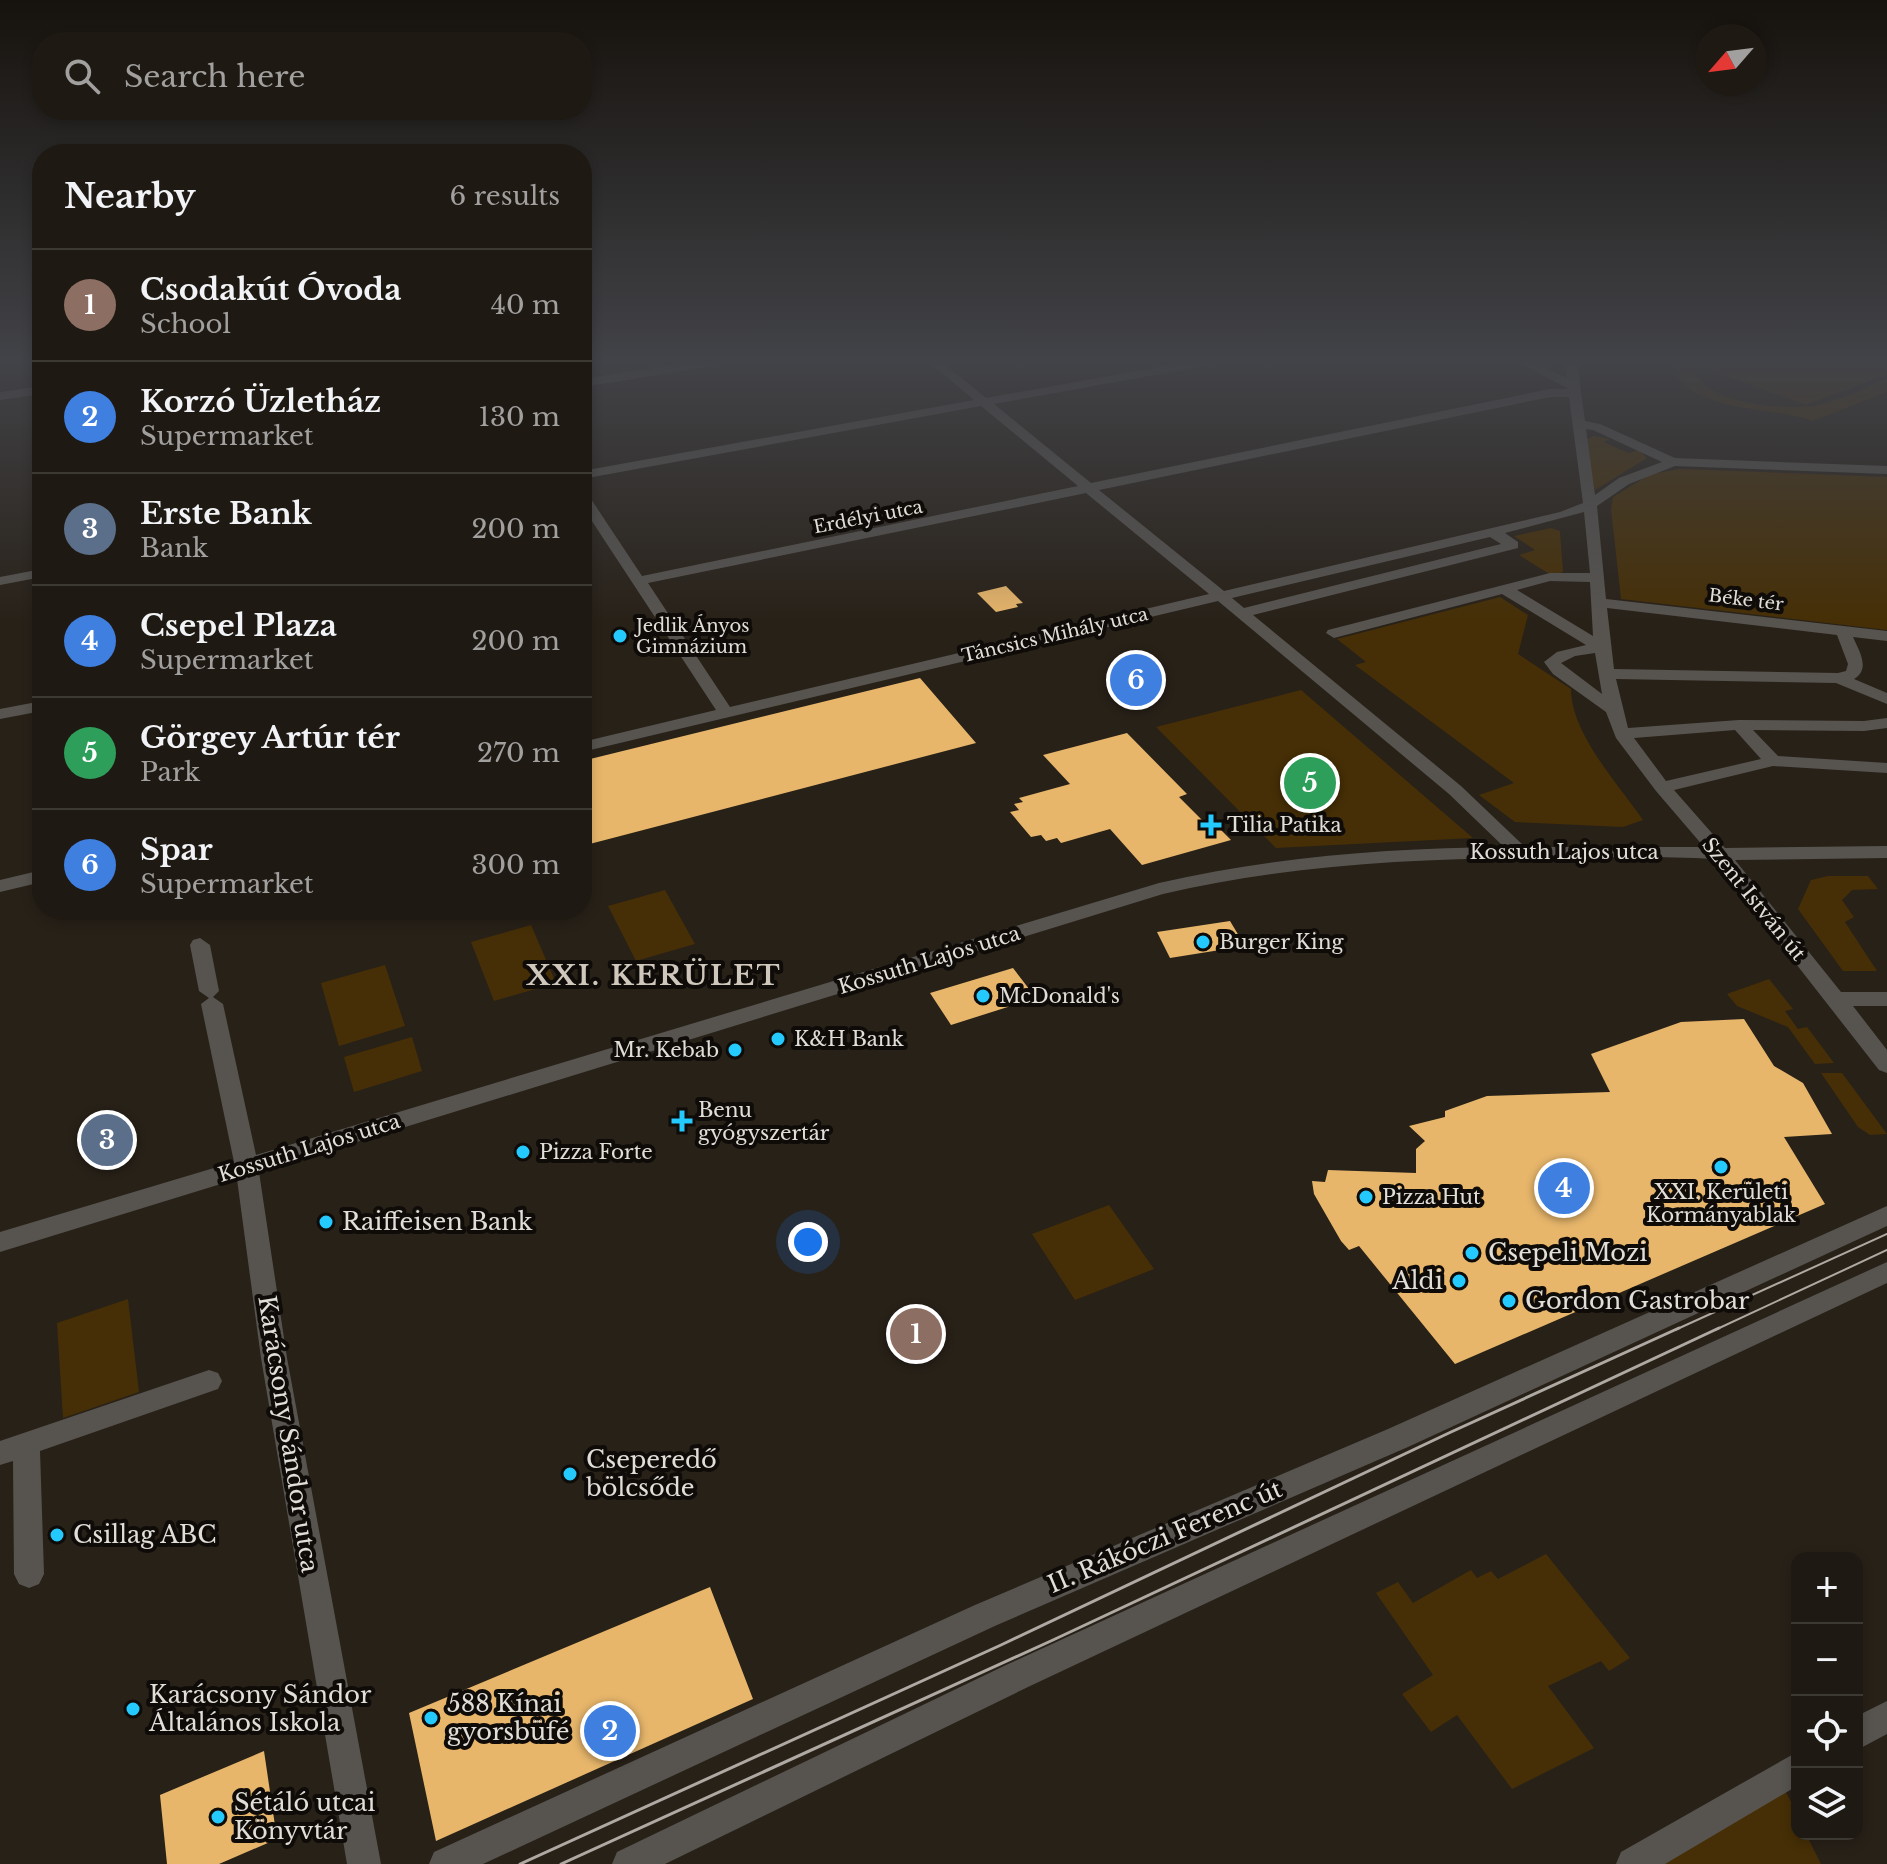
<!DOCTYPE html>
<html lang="en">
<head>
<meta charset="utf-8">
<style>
  :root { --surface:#1e1912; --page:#2b2620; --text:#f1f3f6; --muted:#a1a09f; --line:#3c3832; --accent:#db2777 }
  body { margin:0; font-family:"Libre Baskerville",serif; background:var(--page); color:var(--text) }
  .controls { position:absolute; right:24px; bottom:24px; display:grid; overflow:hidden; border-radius:16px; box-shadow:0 4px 12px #0003 }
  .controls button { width:72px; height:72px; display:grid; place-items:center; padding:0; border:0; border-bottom:2px solid var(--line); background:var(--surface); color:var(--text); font:40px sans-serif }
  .compass { position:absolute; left:1695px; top:24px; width:72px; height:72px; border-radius:50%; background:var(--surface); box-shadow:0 4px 12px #0003; rotate:242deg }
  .you { position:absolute; left:808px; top:1242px; width:28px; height:28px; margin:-20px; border:6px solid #fff; border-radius:50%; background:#1a73e8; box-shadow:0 0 0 12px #1a73e833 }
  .badge { display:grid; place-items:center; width:52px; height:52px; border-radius:50%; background:var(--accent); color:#fff; font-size:26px; font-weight:700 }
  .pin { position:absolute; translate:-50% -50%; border:4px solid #fff; box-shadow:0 2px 8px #0006 }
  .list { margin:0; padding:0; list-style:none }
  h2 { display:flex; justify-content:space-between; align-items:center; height:104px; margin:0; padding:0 32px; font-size:34px }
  h2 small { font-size:26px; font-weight:400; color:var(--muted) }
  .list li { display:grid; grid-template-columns:52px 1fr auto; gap:24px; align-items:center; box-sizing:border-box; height:112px; padding:0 32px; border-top:2px solid var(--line) }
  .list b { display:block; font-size:30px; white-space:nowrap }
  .list p { margin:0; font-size:26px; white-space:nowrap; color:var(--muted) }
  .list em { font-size:26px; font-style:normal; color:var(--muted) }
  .icon { flex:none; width:44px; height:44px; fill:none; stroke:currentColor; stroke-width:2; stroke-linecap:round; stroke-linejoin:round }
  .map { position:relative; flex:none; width:1887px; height:1864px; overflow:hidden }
  .search { position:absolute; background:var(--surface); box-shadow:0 4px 12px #0003; left:32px; top:32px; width:560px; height:88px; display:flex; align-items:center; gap:20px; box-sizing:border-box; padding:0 28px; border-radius:32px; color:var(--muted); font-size:30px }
  .panel { position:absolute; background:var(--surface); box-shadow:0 4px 12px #0003; left:32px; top:144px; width:560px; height:776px; border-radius:32px }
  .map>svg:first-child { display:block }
</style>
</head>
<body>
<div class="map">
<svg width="1887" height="1864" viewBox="0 0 1887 1864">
  <rect width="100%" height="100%" fill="#282118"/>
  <path fill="#462f06" d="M 1677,362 L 1701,362 L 1694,372 C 1709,405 1791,412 1822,404 C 1844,398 1866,388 1887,379 L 1887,392 L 1813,421 C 1774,406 1699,414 1675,373 Z
    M 1709,362 L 1887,362 L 1887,374 L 1806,405 L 1698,366 Z
    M 1594,436 L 1610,439 L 1603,442 L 1629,453 L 1638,450 L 1647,458 L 1595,490 L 1582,441 Z
    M 1680,469 L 1887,477 L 1887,630 L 1621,599 L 1611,509 L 1613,497 L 1651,474 Z
    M 1551,528 L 1560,531 L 1563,572 L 1551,575 L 1519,555 L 1535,550 L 1514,536 Z
    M 1500,597 L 1528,615 L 1518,654 L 1571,689 C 1571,733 1618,784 1643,820 L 1623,827 L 1515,822 L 1479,795 L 1514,783 L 1355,665 L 1366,662 L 1337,639 Z
    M 1301,690 L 1473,838 L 1276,848 L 1156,727 Z
    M 1828,876 L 1868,876 L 1878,889 L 1852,890 L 1842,900 L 1854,917 L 1845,922 L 1877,971 L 1843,971 L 1798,909 L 1811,880 Z
    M 665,890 L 695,944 L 636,961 L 608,906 Z
    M 531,925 L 556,983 L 494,1001 L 471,942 Z
    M 385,965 L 405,1026 L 339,1046 L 321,983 Z
    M 1769,979 L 1793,1009 L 1785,1011 L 1798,1029 L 1807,1027 L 1834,1063 L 1815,1064 L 1788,1027 L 1737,1006 L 1727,994 Z
    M 412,1037 L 422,1071 L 354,1092 L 344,1057 Z
    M 1821,1073 L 1842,1073 L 1887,1134 L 1870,1135 L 1858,1127 Z
    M 1109,1205 L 1154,1269 L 1075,1300 L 1032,1234 Z
    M 128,1299 L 139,1392 L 63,1418 L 57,1323 Z
    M 1546,1554 L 1630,1658 L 1609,1671 L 1601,1661 L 1548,1686 L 1594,1748 L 1512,1789 L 1457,1715 L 1431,1732 L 1402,1694 L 1433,1675 L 1376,1593 L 1398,1582 L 1413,1603 L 1471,1570 L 1477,1578 L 1491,1571 L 1498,1579 Z
    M 1784,1788 L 1797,1814 L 1797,1834 L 1806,1834 L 1821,1864 L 1654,1864 Z"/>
  <path fill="#e7b66b" d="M 1006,586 L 1023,603 L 1016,604 L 1018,607 L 996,612 L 977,593 Z
    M 920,678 L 976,743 L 582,846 L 582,761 Z
    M 1127,733 L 1187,794 L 1179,797 L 1205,823 L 1212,821 L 1231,840 L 1142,865 L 1110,829 L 1061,843 L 1057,838 L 1046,841 L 1041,835 L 1031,837 L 1010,812 L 1019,810 L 1014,804 L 1023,802 L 1019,798 L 1070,784 L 1043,755 Z
    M 1230,921 L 1245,946 L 1170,958 L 1157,932 Z
    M 1013,968 L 1036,998 L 951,1025 L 930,993 Z
    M 1744,1019 L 1774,1066 L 1803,1083 L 1832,1134 L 1784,1137 L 1825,1204 L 1455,1364 L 1359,1246 L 1349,1250 L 1341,1241 L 1314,1194 L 1312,1181 L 1325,1182 L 1328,1170 L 1416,1173 L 1416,1149 L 1425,1141 L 1409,1126 L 1445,1117 L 1445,1111 L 1487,1096 L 1610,1092 L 1591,1054 L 1681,1022 Z
    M 710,1587 L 753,1699 L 436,1841 L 409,1713 Z
    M 264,1751 L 277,1839 L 219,1864 L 167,1864 L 160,1795 Z"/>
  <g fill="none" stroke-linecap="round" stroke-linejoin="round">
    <path fill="#575450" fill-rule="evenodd" d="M 693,362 L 719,362 L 713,366 L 582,387 L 582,379 Z
      M 929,362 L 942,362 L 986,398 L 1187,362 L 1210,362 L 1204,366 L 994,404 L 1091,483 L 1550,389 L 1569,389 L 1518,362 L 1533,362 L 1567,378 L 1565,362 L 1577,362 L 1585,421 L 1600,424 L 1675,458 L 1887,466 L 1887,474 L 1675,466 L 1629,484 L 1597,506 L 1606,599 L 1887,631 L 1887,641 L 1853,637 C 1859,651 1871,669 1854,679 L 1887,693 L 1887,704 L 1836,683 L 1616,679 L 1628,728 L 1739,720 L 1864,721 L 1887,718 L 1887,728 L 1864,731 L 1753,730 L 1778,756 L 1887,763 L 1887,773 L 1773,766 L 1674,790 L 1725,848 L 1887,846 L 1887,858 L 1735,860 L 1841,992 L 1887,992 L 1887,1006 L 1853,1006 L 1887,1050 L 1887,1073 L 1879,1070 L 1714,859 C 1649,855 1584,858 1520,858 C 1400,859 1280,867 1163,894 L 259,1172 L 287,1358 L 381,1864 L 347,1864 L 261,1358 L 237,1179 L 0,1252 L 0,1232 L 234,1162 L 201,1004 L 209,998 L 199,991 L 190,945 L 193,940 L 200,938 L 210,945 L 219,991 L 213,997 L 223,1004 L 256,1155 L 1159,883 C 1271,857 1389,848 1504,847 L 1449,794 L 1218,601 L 582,752 L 582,742 L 716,710 L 582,506 L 582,492 L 587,493 L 642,576 L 1078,486 L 981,406 L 582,479 L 582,471 L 974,400 ZM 1550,397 L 1569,397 L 1583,503 L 1560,512 L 1224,591 L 1099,490 ZM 1586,429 L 1593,430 L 1662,462 L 1619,478 L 1595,495 ZM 1086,493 L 1209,594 L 730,707 L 648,583 ZM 1584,512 L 1590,573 L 1550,573 L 1328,630 L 1326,633 L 1334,638 L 1502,594 L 1586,645 L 1557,652 L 1544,662 L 1553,674 L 1606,712 L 1616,738 L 1656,791 L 1704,847 L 1525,847 L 1461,786 L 1253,615 L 1518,548 L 1518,542 L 1505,533 ZM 1490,537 L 1501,544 L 1244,608 L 1232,598 ZM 1550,581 L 1590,582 L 1593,636 L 1517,590 ZM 1607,608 L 1837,635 L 1848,664 L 1846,671 L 1838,673 L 1614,669 ZM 1595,653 L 1602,694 L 1561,663 L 1575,656 ZM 1735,730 L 1761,759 L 1666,781 L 1634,738 Z
      M 42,386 L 42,394 L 0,400 L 0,392 Z
      M 42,569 L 42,577 L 0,585 L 0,577 Z
      M 42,701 L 42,711 L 0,719 L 0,709 Z
      M 42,870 L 42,882 L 0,892 L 0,880 Z
      M 1887,1206 L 1887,1226 L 1408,1447 L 997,1625 L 483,1864 L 429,1864 L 434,1852 L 975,1605 L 1388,1429 Z
      M 1887,1262 L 1887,1283 L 1028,1687 L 665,1864 L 612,1864 L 617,1852 L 1006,1665 Z
      M 209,1370 L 218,1373 L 222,1381 L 218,1389 L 40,1451 L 44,1574 L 39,1584 L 29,1588 L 19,1584 L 14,1574 L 13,1461 L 0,1465 L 0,1441 Z
      M 1887,1701 L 1887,1734 L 1857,1750 L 1857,1716 Z
      M 1797,1752 L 1797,1786 L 1665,1864 L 1616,1864 L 1621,1852 Z"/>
    <path stroke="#aea9a2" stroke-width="2" d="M 1675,1330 L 1887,1234
      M 1715,1330 L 1887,1250"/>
    <path stroke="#aea9a2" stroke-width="3" d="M 520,1864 L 1001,1645 L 1451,1432 L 1679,1328
      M 561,1864 L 1053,1640 L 1719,1328"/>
  </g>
  <linearGradient id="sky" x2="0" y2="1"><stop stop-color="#16120d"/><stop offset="0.58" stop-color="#424348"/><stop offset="1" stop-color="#424348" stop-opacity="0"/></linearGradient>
  <rect width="1887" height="623" fill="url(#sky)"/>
  <g fill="#24c9fe" stroke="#0e0b08" stroke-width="3">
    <circle cx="620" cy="636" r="8"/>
    <path d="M1207 813h8v8h8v8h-8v8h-8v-8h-8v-8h8z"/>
    <circle cx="1203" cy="942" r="8"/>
    <circle cx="983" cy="996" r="8"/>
    <circle cx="778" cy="1039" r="8"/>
    <circle cx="735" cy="1050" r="8"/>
    <path d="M678 1109h8v8h8v8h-8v8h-8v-8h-8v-8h8z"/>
    <circle cx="523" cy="1152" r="8"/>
    <circle cx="1721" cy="1167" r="8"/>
    <circle cx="1366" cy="1197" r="8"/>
    <circle cx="326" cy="1222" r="8"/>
    <circle cx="1472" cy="1253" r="8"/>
    <circle cx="1459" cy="1281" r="8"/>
    <circle cx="1509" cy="1301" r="8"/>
    <circle cx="570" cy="1474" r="8"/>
    <circle cx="57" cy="1535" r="8"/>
    <circle cx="133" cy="1709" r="8"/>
    <circle cx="431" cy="1718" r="8"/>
    <circle cx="218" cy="1817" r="8"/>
  </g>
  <g text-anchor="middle" stroke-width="8" stroke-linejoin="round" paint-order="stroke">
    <g font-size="18" fill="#e1ddd7" stroke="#0e0b08">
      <text transform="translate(868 517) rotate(-11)" y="6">Erdélyi utca</text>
      <text transform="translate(1746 600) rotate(7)" y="6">Béke tér</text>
      <text transform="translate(1055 635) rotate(-13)" y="6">Táncsics Mihály utca</text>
    </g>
    <g font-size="18" fill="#e1ddd7" stroke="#0e0b08" text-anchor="start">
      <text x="636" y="632">Jedlik Ányos<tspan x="636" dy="21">Gimnázium</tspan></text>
    </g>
    <g font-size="20" fill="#e1ddd7" stroke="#0e0b08" text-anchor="start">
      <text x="1227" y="832">Tilia Patika</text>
      <text x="1219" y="949">Burger King</text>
      <text x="999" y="1003">McDonald's</text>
      <text x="794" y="1046">K&amp;H Bank</text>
      <text x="719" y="1057" text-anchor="end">Mr. Kebab</text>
      <text x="698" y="1117">Benu<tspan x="698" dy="23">gyógyszertár</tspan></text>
      <text x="539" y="1159">Pizza Forte</text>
      <text x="1721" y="1199" text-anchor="middle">XXI. Kerületi<tspan x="1721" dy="23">Kormányablak</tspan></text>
      <text x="1382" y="1204">Pizza Hut</text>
    </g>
    <g font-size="20" fill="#e1ddd7" stroke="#0e0b08">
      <text x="1564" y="859">Kossuth Lajos utca</text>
      <text transform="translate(1754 899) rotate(51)" y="7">Szent István út</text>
      <text transform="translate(929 960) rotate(-17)" y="7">Kossuth Lajos utca</text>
      <text transform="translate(309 1148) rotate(-17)" y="7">Kossuth Lajos utca</text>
    </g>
    <g font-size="24" fill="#e1ddd7" stroke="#0e0b08" text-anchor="start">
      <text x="342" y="1230">Raiffeisen Bank</text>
      <text x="1488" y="1261">Csepeli Mozi</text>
      <text x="1443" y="1289" text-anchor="end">Aldi</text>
      <text x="1525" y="1309">Gordon Gastrobar</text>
      <text x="586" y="1468">Cseperedő<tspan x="586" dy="28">bölcsőde</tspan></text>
      <text x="73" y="1543">Csillag ABC</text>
      <text x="149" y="1703">Karácsony Sándor<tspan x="149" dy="28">Általános Iskola</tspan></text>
      <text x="447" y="1712">588 Kínai<tspan x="447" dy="28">gyorsbüfé</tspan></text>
      <text x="234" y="1811">Sétáló utcai<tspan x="234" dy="28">Könyvtár</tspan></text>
    </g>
    <g font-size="24" fill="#e1ddd7" stroke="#0e0b08">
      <text transform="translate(288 1434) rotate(81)" y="8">Karácsony Sándor utca</text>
      <text transform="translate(1165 1537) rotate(-23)" y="8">II. Rákóczi Ferenc út</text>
    </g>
    <g font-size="28" font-weight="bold" letter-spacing="2" fill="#cfc7bb" stroke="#0e0b08">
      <text x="654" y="985">XXI. KERÜLET</text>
    </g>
  </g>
</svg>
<div class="controls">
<button>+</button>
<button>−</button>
<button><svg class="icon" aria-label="locate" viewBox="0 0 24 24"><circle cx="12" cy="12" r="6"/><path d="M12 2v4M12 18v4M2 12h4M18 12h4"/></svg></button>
<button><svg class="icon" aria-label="layers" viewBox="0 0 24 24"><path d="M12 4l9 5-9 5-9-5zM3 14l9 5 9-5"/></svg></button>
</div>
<svg class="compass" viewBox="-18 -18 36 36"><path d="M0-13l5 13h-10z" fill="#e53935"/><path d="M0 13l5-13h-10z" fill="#a1a09f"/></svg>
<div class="you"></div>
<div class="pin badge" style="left:916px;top:1334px;background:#8d6e63">1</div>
<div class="pin badge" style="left:610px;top:1731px;background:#3f7fe0">2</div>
<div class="pin badge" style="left:107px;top:1140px;background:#5c6f8a">3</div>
<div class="pin badge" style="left:1564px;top:1188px;background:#3f7fe0">4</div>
<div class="pin badge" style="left:1310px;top:783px;background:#2e9e5b">5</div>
<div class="pin badge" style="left:1136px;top:680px;background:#3f7fe0">6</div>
<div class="search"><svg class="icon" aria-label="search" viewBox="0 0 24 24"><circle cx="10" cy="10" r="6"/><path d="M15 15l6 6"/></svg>Search here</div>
<section class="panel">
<h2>Nearby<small>6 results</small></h2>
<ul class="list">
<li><span class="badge" style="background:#8d6e63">1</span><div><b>Csodakút Óvoda</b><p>School</p></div><em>40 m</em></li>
<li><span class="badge" style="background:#3f7fe0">2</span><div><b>Korzó Üzletház</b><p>Supermarket</p></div><em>130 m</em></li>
<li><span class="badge" style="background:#5c6f8a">3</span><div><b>Erste Bank</b><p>Bank</p></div><em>200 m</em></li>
<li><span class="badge" style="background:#3f7fe0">4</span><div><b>Csepel Plaza</b><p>Supermarket</p></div><em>200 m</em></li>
<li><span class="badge" style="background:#2e9e5b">5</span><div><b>Görgey Artúr tér</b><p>Park</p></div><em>270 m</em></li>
<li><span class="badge" style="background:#3f7fe0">6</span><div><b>Spar</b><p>Supermarket</p></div><em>300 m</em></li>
</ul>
</section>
</div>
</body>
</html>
